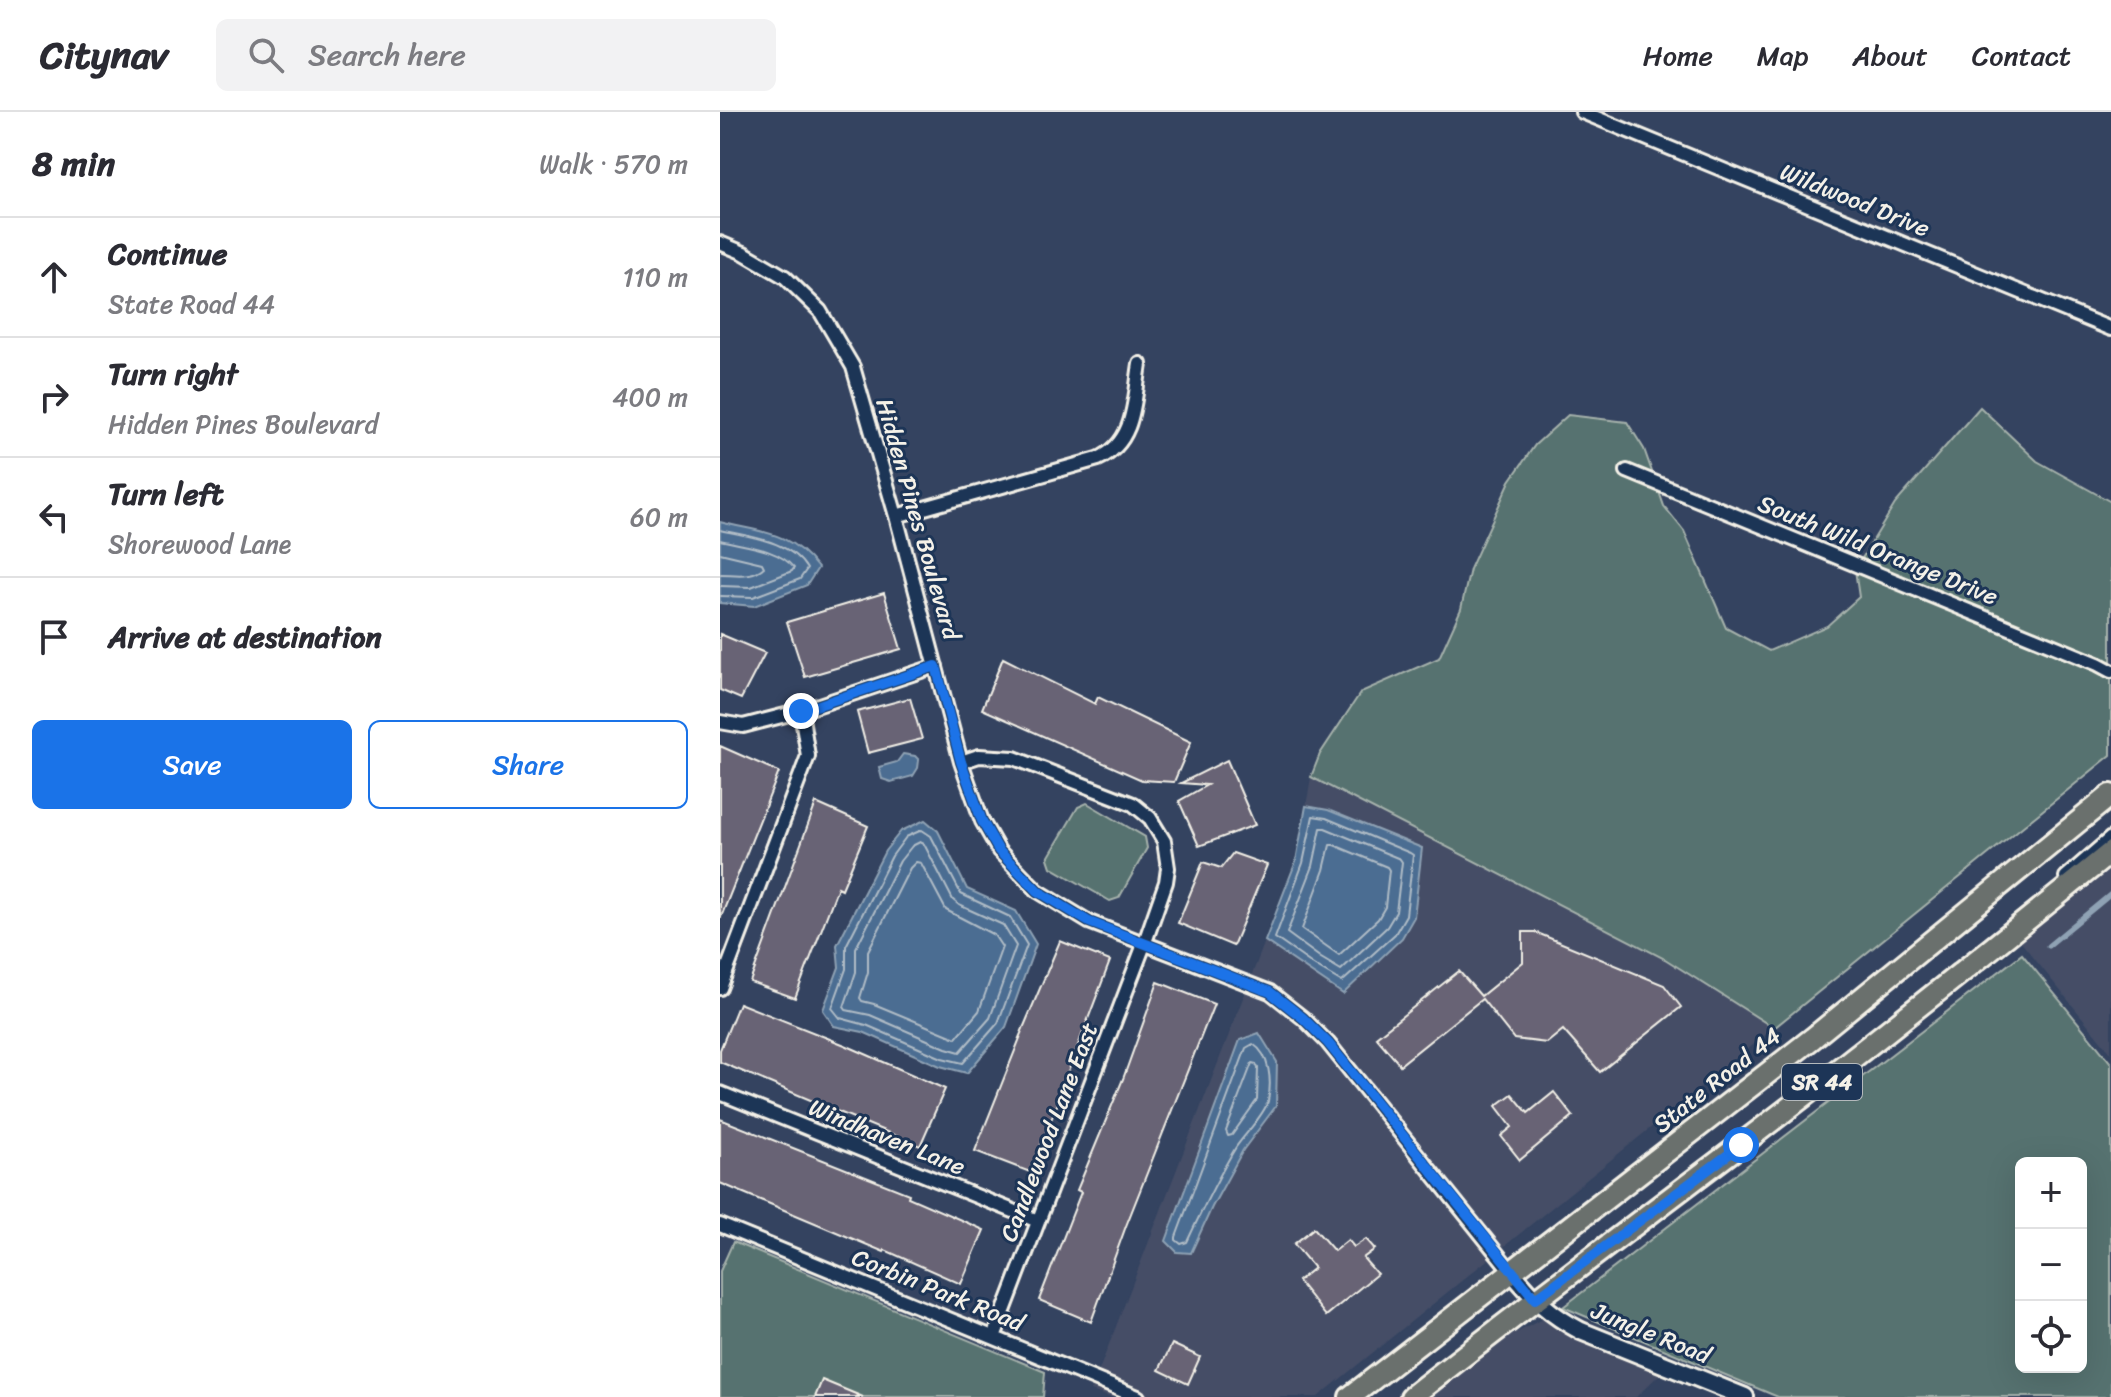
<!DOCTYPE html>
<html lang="en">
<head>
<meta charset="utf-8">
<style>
  :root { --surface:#fff; --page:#f2f2f3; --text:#2b2b33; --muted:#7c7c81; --line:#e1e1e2; --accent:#1a73e8 }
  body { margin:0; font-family:Sriracha,sans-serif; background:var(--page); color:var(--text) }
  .controls { position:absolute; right:24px; bottom:24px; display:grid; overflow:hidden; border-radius:12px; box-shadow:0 8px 32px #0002 }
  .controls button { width:72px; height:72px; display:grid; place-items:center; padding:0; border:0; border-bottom:2px solid var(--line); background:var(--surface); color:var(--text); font:40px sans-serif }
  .stop { position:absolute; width:24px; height:24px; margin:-18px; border:6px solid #1a73e8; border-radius:50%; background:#fff }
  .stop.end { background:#1a73e8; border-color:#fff; box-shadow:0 2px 8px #0008 }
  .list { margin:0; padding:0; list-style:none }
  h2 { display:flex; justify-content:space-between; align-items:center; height:104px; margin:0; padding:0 32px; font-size:34px }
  h2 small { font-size:26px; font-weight:400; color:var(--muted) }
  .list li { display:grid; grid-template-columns:52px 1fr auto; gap:24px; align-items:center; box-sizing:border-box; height:120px; padding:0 32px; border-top:2px solid var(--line) }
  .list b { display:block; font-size:30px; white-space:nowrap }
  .list p { margin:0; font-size:26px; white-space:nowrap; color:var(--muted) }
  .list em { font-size:26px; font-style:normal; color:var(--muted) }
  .actions { display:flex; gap:16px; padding:24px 32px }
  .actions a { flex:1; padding:18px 0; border:2px solid var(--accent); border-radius:12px; text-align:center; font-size:28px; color:var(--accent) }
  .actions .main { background:var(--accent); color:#fff }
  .icon { flex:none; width:44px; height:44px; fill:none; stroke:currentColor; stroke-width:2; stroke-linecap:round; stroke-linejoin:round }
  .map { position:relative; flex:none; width:1391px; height:1285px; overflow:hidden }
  header { display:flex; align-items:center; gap:48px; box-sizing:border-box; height:112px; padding:0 40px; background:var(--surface); border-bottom:2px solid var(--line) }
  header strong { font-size:38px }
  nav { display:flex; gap:44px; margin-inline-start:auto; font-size:28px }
  .search { width:560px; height:72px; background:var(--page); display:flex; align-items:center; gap:20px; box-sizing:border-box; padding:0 28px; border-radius:12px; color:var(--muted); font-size:30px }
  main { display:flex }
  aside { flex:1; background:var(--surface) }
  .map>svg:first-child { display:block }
</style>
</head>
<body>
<header>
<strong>Citynav</strong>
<div class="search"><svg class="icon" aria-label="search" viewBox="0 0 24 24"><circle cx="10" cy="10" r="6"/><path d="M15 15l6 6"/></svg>Search here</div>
<nav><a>Home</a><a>Map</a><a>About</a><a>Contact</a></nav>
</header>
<main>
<aside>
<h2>8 min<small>Walk · 570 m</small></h2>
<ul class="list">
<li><svg class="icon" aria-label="ahead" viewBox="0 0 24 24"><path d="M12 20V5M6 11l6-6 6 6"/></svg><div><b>Continue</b><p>State Road 44</p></div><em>110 m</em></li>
<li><svg class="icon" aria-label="right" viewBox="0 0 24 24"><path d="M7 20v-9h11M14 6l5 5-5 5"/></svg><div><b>Turn right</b><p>Hidden Pines Boulevard</p></div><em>400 m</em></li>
<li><svg class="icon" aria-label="left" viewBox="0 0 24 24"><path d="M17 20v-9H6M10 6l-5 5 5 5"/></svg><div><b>Turn left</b><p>Shorewood Lane</p></div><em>60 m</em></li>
<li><svg class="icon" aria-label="arrive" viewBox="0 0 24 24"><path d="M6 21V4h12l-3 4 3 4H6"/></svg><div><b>Arrive at destination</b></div></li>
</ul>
<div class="actions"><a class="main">Save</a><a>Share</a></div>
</aside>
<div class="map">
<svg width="1391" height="1285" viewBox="0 0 1391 1285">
  <rect width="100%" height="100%" fill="#344360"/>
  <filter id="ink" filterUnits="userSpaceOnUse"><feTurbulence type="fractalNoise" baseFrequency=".0125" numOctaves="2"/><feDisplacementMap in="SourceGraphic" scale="16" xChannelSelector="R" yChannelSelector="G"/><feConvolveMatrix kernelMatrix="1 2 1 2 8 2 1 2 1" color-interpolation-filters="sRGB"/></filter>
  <g filter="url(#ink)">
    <path fill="#444d66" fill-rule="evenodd" d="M 591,665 L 945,847 L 1054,916 L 598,1285 L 389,1285 L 371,1279 L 545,829 L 623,882 L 608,698 L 586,694 ZM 557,950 L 556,994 L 523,1038 L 492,1095 L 471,1141 Z
      M 1391,737 L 1391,941 L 1291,818 Z
      M 824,1206 L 835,1214 L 858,1226 L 942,1260 L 916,1285 L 706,1285 L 764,1238 Z"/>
    <path fill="#57726f" stroke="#a6b2ac" stroke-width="2" fill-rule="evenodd" d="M 1260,295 L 1317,349 L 1391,390 L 1391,643 L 1054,916 L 945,847 L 591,665 L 600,642 L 641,580 L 719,546 L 741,497 L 750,457 L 790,369 L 815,333 L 848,303 L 907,310 L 924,337 L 944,394 L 964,419 L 1006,516 L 1049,539 L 1107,514 L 1139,485 L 1135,458 L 1175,392 Z
      M 367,691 L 425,725 L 427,736 L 399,786 L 390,789 L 331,755 L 328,746 L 358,695 Z
      M 1302,842 L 1391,951 L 1391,1285 L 1058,1285 L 843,1195 ZM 1301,1051 L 1361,1051 L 1361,1255 L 1301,1255 Z
      M 13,1130 L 325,1260 L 323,1285 L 0,1285 L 0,1159 Z"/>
    <path fill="#4b6d92" stroke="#8fa2b4" stroke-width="2" d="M 0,410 C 43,421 68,418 98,456 L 87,473 L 34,494 L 0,491 Z
      M 183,642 L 195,644 L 199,648 L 198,656 L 193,664 L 171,670 L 162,667 L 159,655 L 177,650 Z
      M 586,694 L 608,698 L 702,736 L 694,805 L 682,826 L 623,882 L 545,829 L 576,749 Z
      M 205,708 L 218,719 L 247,777 L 296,799 L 316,832 L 286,915 L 247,961 L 220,954 L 143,920 L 114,914 L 103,898 L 119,855 L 117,833 L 165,739 L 181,719 Z
      M 539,921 L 557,950 L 556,994 L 523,1038 L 492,1095 L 471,1141 L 457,1140 L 446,1129 L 520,928 Z"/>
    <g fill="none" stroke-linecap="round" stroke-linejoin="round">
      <path stroke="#b0bcc6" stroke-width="2" d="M 0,418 C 30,425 70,428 87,457 L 80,467 L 33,485 L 0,484
        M 0,428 C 23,434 58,436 74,456 L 72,459 L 31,475 L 0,474
        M 0,441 L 42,451 L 44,455 C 32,466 16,462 0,462
        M 593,704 L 606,706 L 690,741 L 693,743 L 686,803 L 675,822 L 622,870 L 595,854 L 555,826 L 583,751 Z
        M 601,716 L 605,716 L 680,747 L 682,750 L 676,800 L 667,815 L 621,858 L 601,846 L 567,821 L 593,754 Z
        M 202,718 L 211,724 L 241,782 L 290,805 L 307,833 L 278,911 L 243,951 L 222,946 L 146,913 L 120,906 L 112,896 L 126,857 L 126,834 L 172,744 L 186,725 Z
        M 200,730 L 204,732 L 233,788 L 239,793 L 283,813 L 296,834 L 270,906 L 240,940 L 226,936 L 150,903 L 126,898 L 124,895 L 136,860 L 136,836 L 180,749 L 192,734 Z
        M 610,733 L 614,733 L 667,755 L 669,758 L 665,795 L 658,807 L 619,843 L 582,817 L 604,758 Z
        M 196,750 L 201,751 L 226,798 L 274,823 L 282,835 L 259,899 L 236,926 L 154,892 L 142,889 L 140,886 L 148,860 L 148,839 L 190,756 Z
        M 533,932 C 550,943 552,969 548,989 C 545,1002 524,1023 516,1035 C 497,1066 482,1098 467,1130 L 461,1132 L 456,1128 L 456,1125 L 526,936 Z
        M 532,951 L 536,952 L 538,956 L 537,988 L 512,1023 L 508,1024 L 506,1019 Z"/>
      <path stroke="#8fa2b4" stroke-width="5" d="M 1328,834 L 1391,782"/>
    </g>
    <path fill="#686375" stroke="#f4f1e8" stroke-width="2" d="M 164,481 L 181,537 L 85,565 L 67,510 Z
      M 0,522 L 45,541 L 21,587 L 0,578 Z
      M 283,546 L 375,592 L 378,585 L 471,630 L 454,670 L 422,668 L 262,597 Z
      M 190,586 L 202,627 L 148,641 L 137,600 Z
      M 0,634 L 59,660 L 1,805 L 0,805 Z
      M 507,648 L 535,713 L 479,734 L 459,689 L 487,673 L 461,671 Z
      M 96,691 L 148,714 L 122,777 L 118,775 L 75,886 L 30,870 Z
      M 513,741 L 547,753 L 513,834 L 458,811 L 483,750 L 501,756 Z
      M 803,820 L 815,820 L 944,873 L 961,895 L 880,960 L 843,918 L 827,931 L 794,927 L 762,887 L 680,953 L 656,925 L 739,859 L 761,884 L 803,850 Z
      M 340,829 L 390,849 L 348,960 L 350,961 L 310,1060 L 255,1039 L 300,926 L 299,926 Z
      M 438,870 L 494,892 L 406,1114 L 371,1210 L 319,1188 L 361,1080 L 357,1078 L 403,967 Z
      M 19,891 L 125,933 L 225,977 L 200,1034 L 0,950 L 0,938 Z
      M 834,980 L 853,1004 L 800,1048 L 781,1024 L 792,1015 L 776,994 L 792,982 L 808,1001 Z
      M 0,1007 L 189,1082 L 188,1085 L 264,1118 L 241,1172 L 165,1138 L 164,1140 L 0,1071 Z
      M 594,1116 L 614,1139 L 628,1128 L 634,1135 L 646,1127 L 655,1137 L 643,1146 L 657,1162 L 606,1204 L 578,1169 L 594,1156 L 574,1132 Z
      M 452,1232 L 480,1245 L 468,1272 L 439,1258 Z
      M 102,1268 L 143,1285 L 95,1285 Z"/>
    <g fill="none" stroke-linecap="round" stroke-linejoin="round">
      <defs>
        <path id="minor" d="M 862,0 L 1391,217
          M 0,131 L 24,141 L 65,165 L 100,199 L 133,255 L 176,404 L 241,650 L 262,709 L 279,739 L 318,779 L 369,810 L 550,880 L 583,906 L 608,931 L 791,1159
          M 907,359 L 1378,552 L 1391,559
          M 176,404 L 378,347 C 416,330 414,288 420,252
          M 0,610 L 23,614 L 81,599 L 216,554
          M 241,650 L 259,644 L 294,646 L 413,692 L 430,706 L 444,729 L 448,756 L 446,770 L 425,830 L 274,1225
          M 1346,765 L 1391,726
          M 0,876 L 88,644 L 81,599
          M 0,981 L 318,1109
          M 0,1113 L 418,1285"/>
        <path id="tertiary" d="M 791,1159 C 814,1187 829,1202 861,1219 L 1025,1285"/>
        <path id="primary" d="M 630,1285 L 1093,926 L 1391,683
          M 691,1285 C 799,1200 909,1117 1019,1034 C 1145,938 1268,840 1391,740"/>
      </defs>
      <use href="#minor" stroke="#f4f1e8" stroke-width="18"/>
      <use href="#tertiary" stroke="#f4f1e8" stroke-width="22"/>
      <use href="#primary" stroke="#f4f1e8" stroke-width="26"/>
      <use href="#minor" stroke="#1d3557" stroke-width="12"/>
      <use href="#tertiary" stroke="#1d3557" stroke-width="16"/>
      <use href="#primary" stroke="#6b706d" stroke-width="20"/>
    </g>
  </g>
  <g fill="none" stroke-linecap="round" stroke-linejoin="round" filter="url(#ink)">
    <path stroke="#1a73e8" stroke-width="10" d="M 81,599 L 216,554 L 241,650 L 262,709 L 279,739 L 318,779 L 369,810 L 550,880 L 583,906 L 608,931 L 815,1187 L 1021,1033"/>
  </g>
  <g text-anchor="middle" stroke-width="6" stroke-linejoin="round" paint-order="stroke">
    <rect fill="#1d3557" stroke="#b4b9bc" stroke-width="2" x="1062" y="952" width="80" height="36" rx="6"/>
    <g font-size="22" font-weight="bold" fill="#f4f1e8">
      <text x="1102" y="978">SR 44</text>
    </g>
    <g font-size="24" fill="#f4f1e8" stroke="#1d3557">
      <text transform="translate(1135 88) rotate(22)" y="8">Wildwood Drive</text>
      <text transform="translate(198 407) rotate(74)" y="8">Hidden Pines Boulevard</text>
      <text transform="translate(1158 438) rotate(22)" y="8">South Wild Orange Drive</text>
      <text transform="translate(997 968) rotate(-38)" y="8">State Road 44</text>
      <text transform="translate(329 1020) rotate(-69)" y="8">Candlewood Lane East</text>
      <text transform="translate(167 1025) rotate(22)" y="8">Windhaven Lane</text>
      <text transform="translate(218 1178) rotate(22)" y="8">Corbin Park Road</text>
      <text transform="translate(931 1221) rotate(22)" y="8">Jungle Road</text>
    </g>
  </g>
</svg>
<div class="controls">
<button>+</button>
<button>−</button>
<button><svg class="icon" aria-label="locate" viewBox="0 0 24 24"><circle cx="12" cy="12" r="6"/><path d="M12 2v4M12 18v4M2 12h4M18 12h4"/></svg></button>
</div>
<div class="stop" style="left:1021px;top:1033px"></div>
<div class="stop end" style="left:81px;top:599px"></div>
</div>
</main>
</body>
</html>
